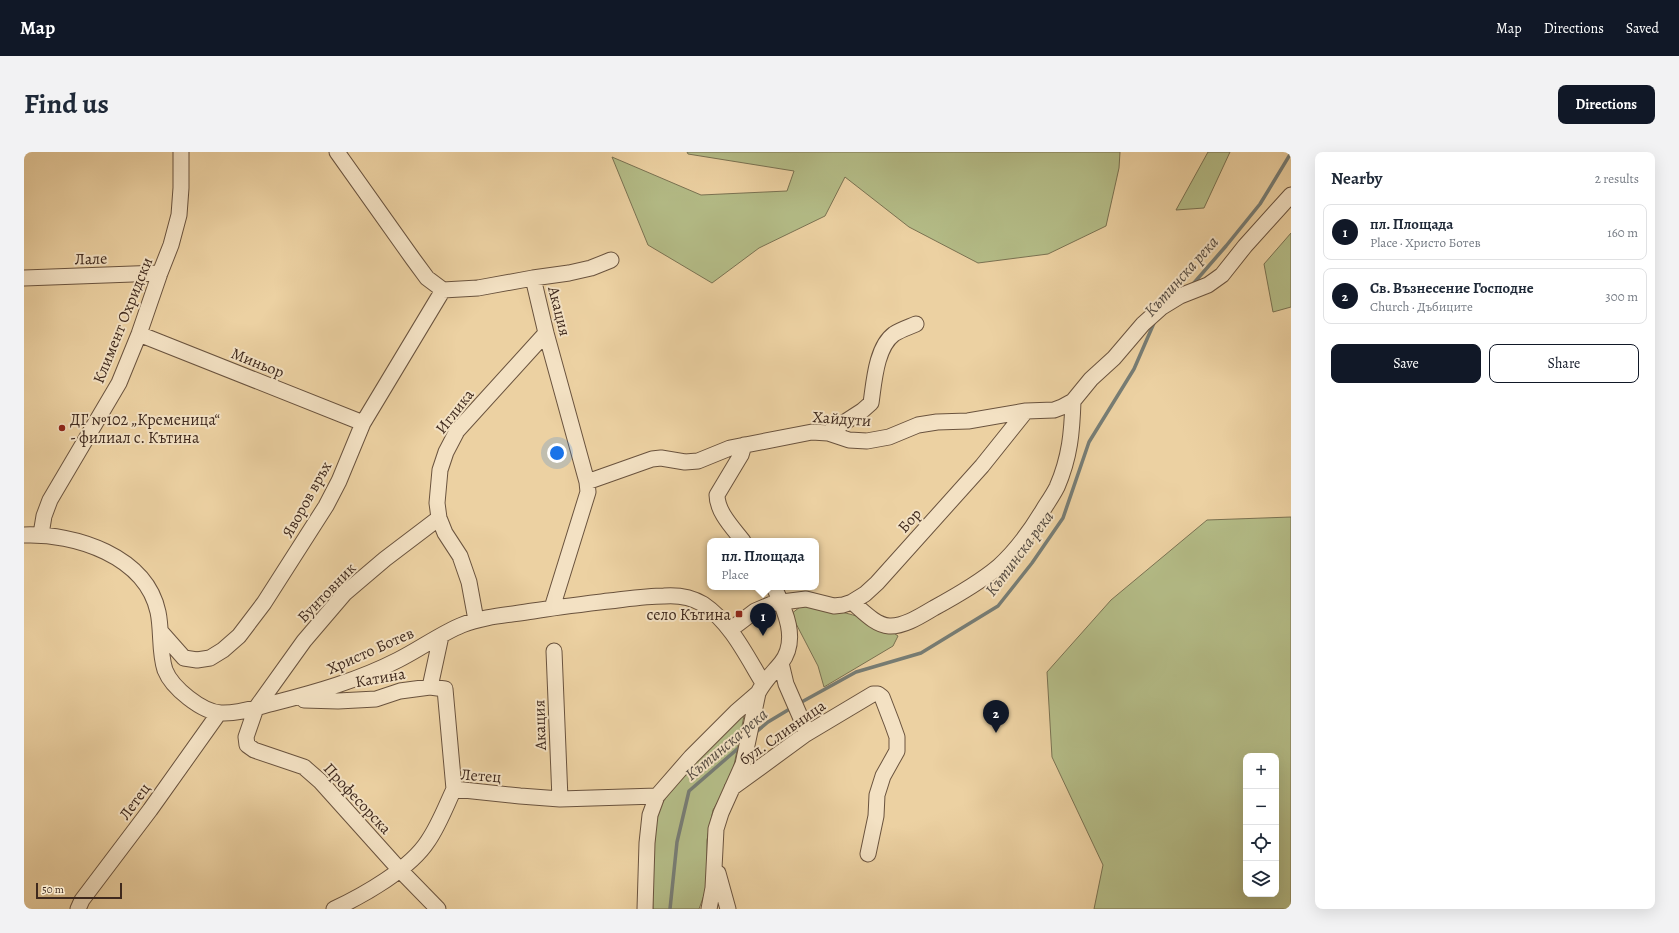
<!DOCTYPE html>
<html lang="en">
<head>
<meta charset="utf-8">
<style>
  :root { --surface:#fff; --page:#f2f2f3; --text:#1f2937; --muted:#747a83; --line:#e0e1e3; --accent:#111827 }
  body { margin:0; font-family:Alegreya,serif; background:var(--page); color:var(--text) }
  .controls { position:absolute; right:12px; bottom:12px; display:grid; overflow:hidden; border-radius:8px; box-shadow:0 4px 16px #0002 }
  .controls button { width:36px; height:36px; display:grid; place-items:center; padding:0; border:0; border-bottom:1px solid var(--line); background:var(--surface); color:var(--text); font:20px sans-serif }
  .scale { position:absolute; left:12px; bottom:10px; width:86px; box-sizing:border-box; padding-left:4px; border:2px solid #3f291d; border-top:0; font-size:11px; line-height:14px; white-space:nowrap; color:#3f291d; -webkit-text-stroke:3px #f3e1c3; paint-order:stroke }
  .you { position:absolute; left:533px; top:301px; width:14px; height:14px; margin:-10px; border:3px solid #fff; border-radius:50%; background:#1a73e8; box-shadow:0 0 0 6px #1a73e833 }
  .badge { display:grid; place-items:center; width:26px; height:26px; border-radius:50%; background:var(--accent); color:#fff; font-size:13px; font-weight:700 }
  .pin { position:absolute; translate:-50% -33px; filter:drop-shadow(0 1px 2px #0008) }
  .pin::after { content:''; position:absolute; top:21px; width:14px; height:12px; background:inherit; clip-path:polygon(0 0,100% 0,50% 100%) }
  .popup { position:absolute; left:683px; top:386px; width:112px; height:52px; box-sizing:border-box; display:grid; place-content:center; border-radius:8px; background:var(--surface); filter:drop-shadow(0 1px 3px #0005); font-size:13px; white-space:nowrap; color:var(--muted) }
  .popup b { font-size:15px; color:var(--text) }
  .popup::after { content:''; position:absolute; left:50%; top:100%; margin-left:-8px; border:8px solid transparent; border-top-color:var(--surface) }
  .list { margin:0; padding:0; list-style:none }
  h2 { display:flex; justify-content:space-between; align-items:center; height:52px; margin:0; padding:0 16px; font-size:17px }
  h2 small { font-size:13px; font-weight:400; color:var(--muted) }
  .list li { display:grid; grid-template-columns:26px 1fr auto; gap:12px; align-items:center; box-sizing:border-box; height:56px; margin:0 8px 8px; padding:0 8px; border:1px solid var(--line); border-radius:8px }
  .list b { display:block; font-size:15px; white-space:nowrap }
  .list p { margin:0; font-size:13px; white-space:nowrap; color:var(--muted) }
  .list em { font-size:13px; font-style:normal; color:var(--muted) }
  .actions { display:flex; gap:8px; padding:12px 16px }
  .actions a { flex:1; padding:9px 0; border:1px solid var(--accent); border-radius:8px; text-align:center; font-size:14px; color:var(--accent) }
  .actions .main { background:var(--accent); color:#fff }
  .icon { flex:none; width:22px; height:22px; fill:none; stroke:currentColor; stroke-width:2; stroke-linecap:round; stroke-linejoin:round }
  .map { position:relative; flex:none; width:1267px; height:757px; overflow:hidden; border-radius:8px }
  header { display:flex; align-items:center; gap:24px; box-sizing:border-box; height:56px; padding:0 20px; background:var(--accent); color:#fff }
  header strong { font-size:19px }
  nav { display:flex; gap:22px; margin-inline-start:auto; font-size:14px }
  .intro { display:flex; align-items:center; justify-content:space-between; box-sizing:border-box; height:96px; padding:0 24px }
  h1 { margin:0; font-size:28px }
  .button { padding:10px 18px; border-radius:8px; background:var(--accent); color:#fff; font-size:14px; font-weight:700 }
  main { display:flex; gap:24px; padding:0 24px }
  aside { flex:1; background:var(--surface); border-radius:8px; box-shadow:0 4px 16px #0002 }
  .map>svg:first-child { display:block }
</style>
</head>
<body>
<header>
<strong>Map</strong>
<nav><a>Map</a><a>Directions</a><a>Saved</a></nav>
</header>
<div class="intro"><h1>Find us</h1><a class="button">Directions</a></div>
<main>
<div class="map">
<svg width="1267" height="757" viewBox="0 0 1267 757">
  <rect width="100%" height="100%" fill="#ecd1a2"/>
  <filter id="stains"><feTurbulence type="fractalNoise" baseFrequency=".005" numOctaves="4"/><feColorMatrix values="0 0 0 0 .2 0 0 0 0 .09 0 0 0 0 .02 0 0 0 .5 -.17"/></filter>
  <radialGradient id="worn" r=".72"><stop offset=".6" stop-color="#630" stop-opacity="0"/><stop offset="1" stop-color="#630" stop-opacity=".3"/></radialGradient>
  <path fill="#b4bc87" stroke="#7a7252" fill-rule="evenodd" d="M 663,0 L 1096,0 L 1095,16 L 1082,74 L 1024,102 L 954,111 L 885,75 L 821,25 L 801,64 L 735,96 L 688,131 L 624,93 L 588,5 L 677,43 L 763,39 L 770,19 L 664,2 Z
    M 1184,0 L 1206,0 L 1180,56 L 1152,58 Z
    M 1267,81 L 1267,155 L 1249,160 L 1240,112 Z
    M 1267,365 L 1267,757 L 1070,757 L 1079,713 L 1028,605 L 1023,520 L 1087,448 L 1183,368 ZM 1222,604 L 1252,604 L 1252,742 L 1222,742 Z
    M 790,454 C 819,460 850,466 874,484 L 869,494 L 800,535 L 794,514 L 767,462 L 776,455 Z
    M 721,559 L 707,628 L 689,658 L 683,688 L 683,735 L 675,757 L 629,757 L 627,706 L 634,657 L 654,629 L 687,590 Z"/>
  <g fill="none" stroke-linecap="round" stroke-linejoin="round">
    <path stroke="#777d75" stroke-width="3.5" d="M 1169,132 L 1202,94 L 1236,52 L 1267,1
      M 774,552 L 832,520 L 897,501 L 974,454 L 1008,411 L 1039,366 L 1065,290 L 1110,217 L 1130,171
      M 731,581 L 744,570 L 769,555
      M 646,757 L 653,690 L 665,639 L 718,593"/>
    <defs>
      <path id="minor" d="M 313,0 L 389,107 L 403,126 L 419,138 L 454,136 L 509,126 L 545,121 L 567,116 L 587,108
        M 0,126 L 136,121
        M 509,126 L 522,181 L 563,330 L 564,340 L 528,456
        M 115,182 L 339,271
        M 804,281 L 838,259 L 847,251 C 850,231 852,195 870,182 C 876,178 885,175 892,172
        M 563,330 L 628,307 L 637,306 L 661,310 L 674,309 L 706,296 L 788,280 L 804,281 L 825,288 L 843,289 L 865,285 L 894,273 L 913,270 L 944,269 L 1002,259 L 1030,258 L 1038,255 L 1049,249 L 1067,227 L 1090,206 L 1119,172 L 1138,155 L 1156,144 L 1184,133 L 1198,123 L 1221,94 L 1267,43
        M 17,382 L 20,364 L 26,348 L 95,231 L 115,182 L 136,121 L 147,93 L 155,63 L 157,36 L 157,0
        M 0,383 C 51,381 122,404 134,460 C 138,479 135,500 141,518 C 148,536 178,560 197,561 C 214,562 234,555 250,551 C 293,540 335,528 374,508 C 396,497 416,482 438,473 C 460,464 485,463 509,459 C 534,455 560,452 585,449 C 603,447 622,444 640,444 C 653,443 667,445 679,452 C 707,471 722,503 739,531
        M 719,389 C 709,376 693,360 693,343 L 717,303 L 720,293
        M 828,450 C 839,459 851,473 865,474 C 880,475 898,463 910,456 C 932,444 955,431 974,415 C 992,399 1007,378 1019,358 C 1024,350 1029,343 1033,335 C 1046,305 1048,280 1049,249
        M 452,468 L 445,430 L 436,404 L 421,381 L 415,366 L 413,351 L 416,318 L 422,300 L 433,279 L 522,181
        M 706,478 L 731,459 L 750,451 L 782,447 L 810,454 L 819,453 L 828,450 L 841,442 L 853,431 L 958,314 L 1002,259
        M 137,480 L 160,506 L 173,508 L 186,506 L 199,498 L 215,484 L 240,451 L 302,354 L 315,329 L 339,271 L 419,138
        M 530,499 L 536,647
        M 757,511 L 762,532 L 779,571 L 782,582
        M 406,535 L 417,484
        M 280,548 L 314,549 L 352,547 L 376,539 L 406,535 L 421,537 L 430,637
        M 708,636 L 782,582 L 849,542 L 854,542 L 858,545 L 868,571 L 873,585 L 873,599 L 859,624 L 853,643 L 852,664 L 844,702
        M 430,637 L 496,644 L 536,647 L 633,644
        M 694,721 L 704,757
        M 54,757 L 58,748 L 126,658 L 195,561
        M 310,757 C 340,743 386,717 404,689 C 415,673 422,654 430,637
        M 414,757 L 375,717 L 296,629 L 280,615 L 230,598 L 223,593 L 222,585 L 232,556 L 280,489 L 321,441 L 361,407 L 415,366
        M 621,757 L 623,691 L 626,663 L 633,644 L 667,605 L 712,560 L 734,541
        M 685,757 L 689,736 L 692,677 L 697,661 L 719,612 L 734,541 C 740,529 748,522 757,511 C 775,488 761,458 750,435"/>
    </defs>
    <use href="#minor" stroke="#6a533e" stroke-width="17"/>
    <use href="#minor" stroke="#f3e1c3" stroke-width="15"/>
  </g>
  <g fill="#8f2418" stroke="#f3e1c3" stroke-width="1.5">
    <circle cx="38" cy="276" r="4"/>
    <rect x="711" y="458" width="8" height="8" rx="2"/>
  </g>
  <g text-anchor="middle" stroke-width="4" stroke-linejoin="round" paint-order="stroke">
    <g font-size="16" fill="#3f291d" stroke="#f3e1c3">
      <text transform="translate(67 106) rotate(-2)" y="6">Лале</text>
      <text transform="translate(536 159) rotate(76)" y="6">Акация</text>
      <text transform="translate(98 168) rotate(-68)" y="6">Климент Охридски</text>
      <text transform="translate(234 210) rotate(22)" y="6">Миньор</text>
      <text transform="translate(430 259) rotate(-52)" y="6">Иглика</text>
      <text transform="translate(818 266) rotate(4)" y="6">Хайдути</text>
      <text transform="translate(282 347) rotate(-61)" y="6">Яворов връх</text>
      <text transform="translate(885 368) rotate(-48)" y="6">Бор</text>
      <text transform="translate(302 440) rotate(-46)" y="6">Бунтовник</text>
      <text transform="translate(346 498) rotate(-24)" y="6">Христо Ботев</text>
      <text transform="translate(356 525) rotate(-10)" y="6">Катина</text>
      <text transform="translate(515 573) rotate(-92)" y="6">Акация</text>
      <text transform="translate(758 580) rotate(-35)" y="6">бул. Сливница</text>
      <text transform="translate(457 623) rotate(4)" y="6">Летец</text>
      <text transform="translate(334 646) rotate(47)" y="6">Професорска</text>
      <text transform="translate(110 649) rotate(-54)" y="6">Летец</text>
    </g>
    <g font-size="16" fill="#3f291d" stroke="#f3e1c3" text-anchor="start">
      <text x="46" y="273">ДГ №102 „Кременица“<tspan x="46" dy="18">- филиал с. Кътина</tspan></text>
      <text x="707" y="468" text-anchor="end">село Кътина</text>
    </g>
    <g font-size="17" font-style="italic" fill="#564c42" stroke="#f3e1c3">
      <text transform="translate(1157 124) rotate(-48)" y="6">Кътинска река</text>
      <text transform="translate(995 401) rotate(-53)" y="6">Кътинска река</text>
      <text transform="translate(702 592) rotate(-40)" y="6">Кътинска река</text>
    </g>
  </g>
  <rect width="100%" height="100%" filter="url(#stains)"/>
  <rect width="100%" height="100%" fill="url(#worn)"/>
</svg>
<div class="controls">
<button>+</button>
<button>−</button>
<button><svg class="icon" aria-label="locate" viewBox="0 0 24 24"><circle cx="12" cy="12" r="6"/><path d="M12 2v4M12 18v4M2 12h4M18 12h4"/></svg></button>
<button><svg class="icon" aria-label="layers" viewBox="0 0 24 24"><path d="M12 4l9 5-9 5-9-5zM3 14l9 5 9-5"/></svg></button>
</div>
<div class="scale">50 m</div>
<div class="you"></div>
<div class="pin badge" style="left:739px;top:484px">1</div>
<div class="popup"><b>пл. Площада</b>Place</div>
<div class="pin badge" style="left:972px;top:581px">2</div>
</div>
<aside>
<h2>Nearby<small>2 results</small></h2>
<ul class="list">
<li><span class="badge">1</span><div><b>пл. Площада</b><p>Place · Христо Ботев</p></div><em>160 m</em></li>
<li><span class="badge">2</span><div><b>Св. Възнесение Господне</b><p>Church · Дъбиците</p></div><em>300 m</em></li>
</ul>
<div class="actions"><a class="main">Save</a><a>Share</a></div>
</aside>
</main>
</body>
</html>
